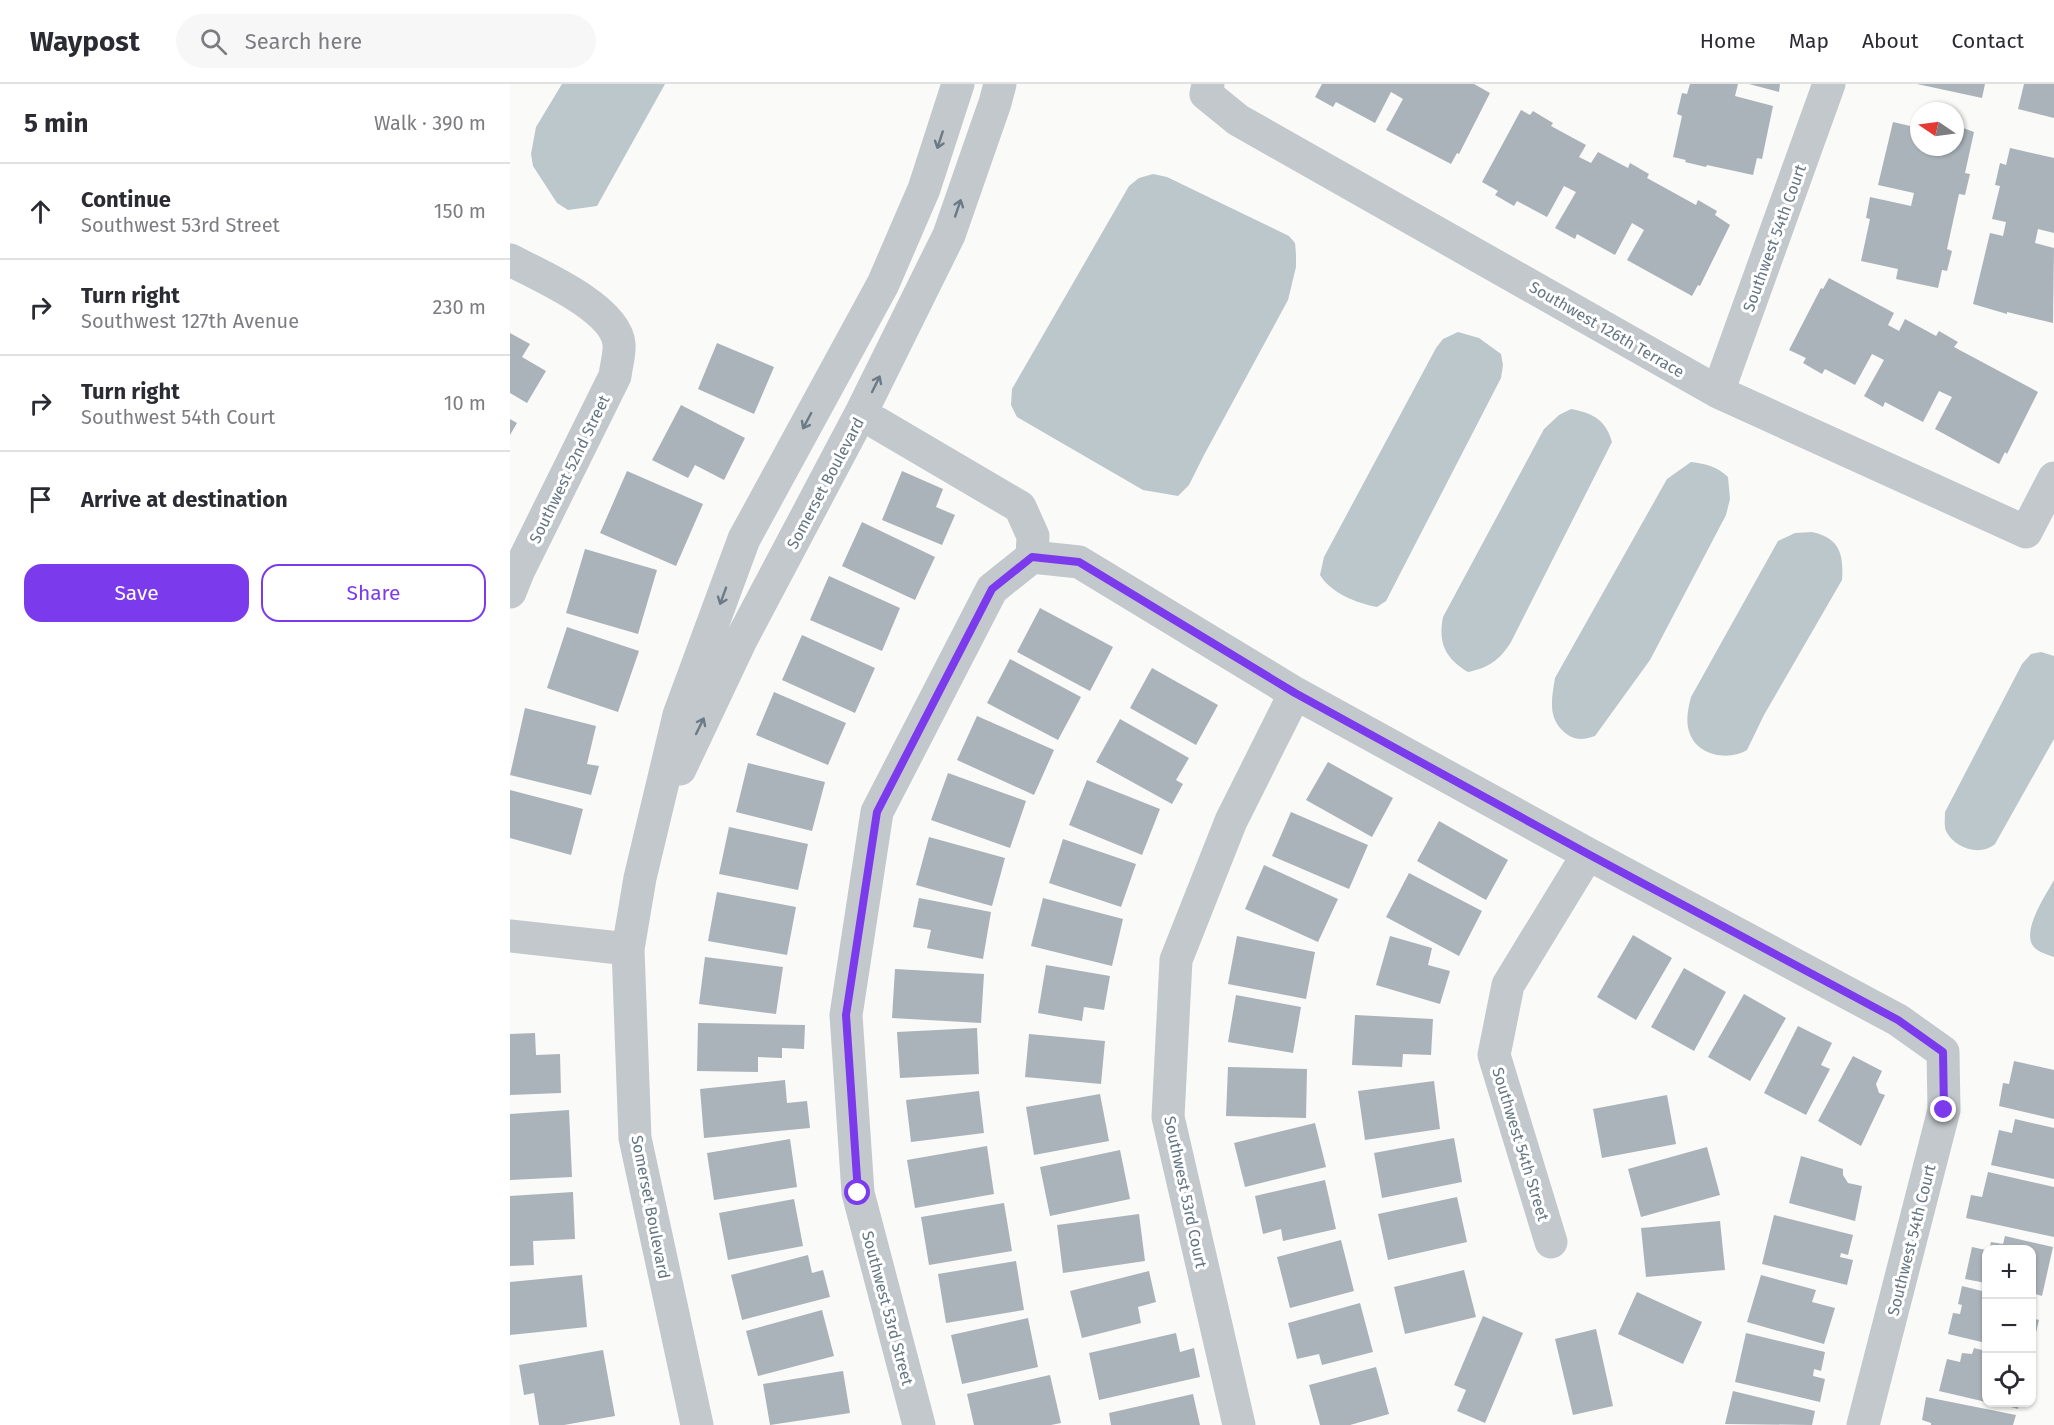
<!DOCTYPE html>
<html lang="en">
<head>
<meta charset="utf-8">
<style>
  :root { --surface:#fff; --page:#f7f7f7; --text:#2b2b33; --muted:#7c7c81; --line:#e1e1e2; --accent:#7c3aed }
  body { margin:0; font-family:"Fira Sans",sans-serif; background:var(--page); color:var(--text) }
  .controls { position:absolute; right:18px; bottom:18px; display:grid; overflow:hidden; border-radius:12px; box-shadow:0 2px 4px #0004 }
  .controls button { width:54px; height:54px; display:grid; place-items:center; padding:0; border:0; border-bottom:2px solid var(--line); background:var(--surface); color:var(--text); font:30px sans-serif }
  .compass { position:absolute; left:1400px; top:18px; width:54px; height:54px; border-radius:50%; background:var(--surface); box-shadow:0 2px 4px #0004; rotate:283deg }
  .stop { position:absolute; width:18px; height:18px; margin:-14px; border:4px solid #7c3aed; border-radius:50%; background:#fff }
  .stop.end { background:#7c3aed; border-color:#fff; box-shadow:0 2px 6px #0008 }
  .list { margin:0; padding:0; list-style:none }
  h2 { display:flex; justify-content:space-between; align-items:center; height:78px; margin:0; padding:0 24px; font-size:26px }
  h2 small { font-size:20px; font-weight:400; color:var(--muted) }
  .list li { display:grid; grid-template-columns:39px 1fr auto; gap:18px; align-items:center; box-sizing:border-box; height:96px; padding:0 24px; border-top:2px solid var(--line) }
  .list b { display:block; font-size:22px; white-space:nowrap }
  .list p { margin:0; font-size:20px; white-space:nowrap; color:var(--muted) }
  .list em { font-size:20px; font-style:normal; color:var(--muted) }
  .actions { display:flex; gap:12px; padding:18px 24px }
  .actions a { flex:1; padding:14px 0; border:2px solid var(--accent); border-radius:18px; text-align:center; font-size:21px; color:var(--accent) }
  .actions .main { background:var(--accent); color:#fff }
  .icon { flex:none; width:33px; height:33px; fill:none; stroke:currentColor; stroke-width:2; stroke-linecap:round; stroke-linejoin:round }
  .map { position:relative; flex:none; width:1544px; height:1341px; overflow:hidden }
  header { display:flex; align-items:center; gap:36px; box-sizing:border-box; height:84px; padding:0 30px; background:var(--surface); border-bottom:2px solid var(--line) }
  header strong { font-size:28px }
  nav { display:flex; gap:33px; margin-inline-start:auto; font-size:21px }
  .search { width:420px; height:54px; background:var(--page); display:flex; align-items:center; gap:15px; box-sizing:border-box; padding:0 21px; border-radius:33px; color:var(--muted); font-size:22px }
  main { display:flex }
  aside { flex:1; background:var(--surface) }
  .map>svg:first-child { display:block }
</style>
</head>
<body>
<header>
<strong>Waypost</strong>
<div class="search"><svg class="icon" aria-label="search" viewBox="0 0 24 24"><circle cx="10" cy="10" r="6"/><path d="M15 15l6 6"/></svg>Search here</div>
<nav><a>Home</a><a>Map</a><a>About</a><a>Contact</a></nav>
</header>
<main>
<aside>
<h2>5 min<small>Walk · 390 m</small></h2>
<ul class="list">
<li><svg class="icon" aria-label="ahead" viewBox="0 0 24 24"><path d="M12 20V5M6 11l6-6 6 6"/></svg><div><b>Continue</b><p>Southwest 53rd Street</p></div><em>150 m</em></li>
<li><svg class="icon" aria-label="right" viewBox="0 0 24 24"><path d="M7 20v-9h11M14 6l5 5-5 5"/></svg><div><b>Turn right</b><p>Southwest 127th Avenue</p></div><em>230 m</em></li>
<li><svg class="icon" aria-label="right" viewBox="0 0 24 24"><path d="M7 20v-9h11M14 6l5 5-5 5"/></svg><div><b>Turn right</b><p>Southwest 54th Court</p></div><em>10 m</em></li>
<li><svg class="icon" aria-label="arrive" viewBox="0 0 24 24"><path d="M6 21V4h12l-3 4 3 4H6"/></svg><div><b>Arrive at destination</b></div></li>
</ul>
<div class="actions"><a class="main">Save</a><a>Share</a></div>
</aside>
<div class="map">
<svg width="1544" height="1341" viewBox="0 0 1544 1341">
  <rect width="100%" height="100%" fill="#fafaf8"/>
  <path fill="#bbc7cb" d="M 52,0 L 155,0 L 87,122 L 58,126 L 47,119 L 23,82 L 21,70 L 26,43 Z
    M 643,90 L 657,93 L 779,152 L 785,159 L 786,170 L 786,183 L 778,216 L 694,371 L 679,401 L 668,412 L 633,406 L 507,333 L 501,321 L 502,305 L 619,102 L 629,94 Z
    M 948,248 L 969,254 L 991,270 L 993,281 L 991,294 L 876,517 L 867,523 C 846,519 821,509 810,491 L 814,473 L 926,264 L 933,255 Z
    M 1061,325 C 1083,329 1096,336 1102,358 L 1001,558 C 990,576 978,584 958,588 C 935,574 928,559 933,533 L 1034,345 L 1049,331 Z
    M 1181,378 C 1197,380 1206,382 1218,393 L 1220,415 L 1216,431 L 1140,576 L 1085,652 C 1072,656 1065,657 1054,648 C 1037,633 1042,613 1045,594 L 1157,395 Z
    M 1302,448 C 1329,454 1334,469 1332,496 L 1254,631 L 1237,666 C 1219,677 1188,672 1180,650 C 1175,638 1178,625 1181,613 L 1268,457 L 1285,449 Z
    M 1531,568 L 1544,572 L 1544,655 L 1485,760 C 1470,773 1444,764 1436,747 C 1434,742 1435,735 1435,728 L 1512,580 L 1521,570 Z
    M 1544,796 L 1544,873 C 1539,871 1531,869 1526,865 C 1508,851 1536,811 1544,796 Z"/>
  <path fill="#aab3b9" d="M 812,0 L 964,0 L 980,9 L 949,70 L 947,69 L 941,80 L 876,46 L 893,15 L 881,8 L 865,39 L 826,18 L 823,23 L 805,13 Z
    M 1180,0 L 1228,0 L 1225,12 L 1263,22 L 1252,75 L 1247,74 L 1243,91 L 1197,81 L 1196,83 L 1175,78 L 1176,76 L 1163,73 L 1172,32 L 1167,30 L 1172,9 L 1177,10 Z
    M 1239,0 L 1270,0 L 1269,8 Z
    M 1407,0 L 1475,0 L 1472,14 Z
    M 1514,0 L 1544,0 L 1544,34 L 1508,25 Z
    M 1011,26 L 1020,31 L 1023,27 L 1043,39 L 1041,42 L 1076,61 L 1069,73 L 1081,79 L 1088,68 L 1118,84 L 1120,79 L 1139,90 L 1137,94 L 1186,121 L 1188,116 L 1207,127 L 1205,131 L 1220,141 L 1190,202 L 1188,201 L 1182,212 L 1117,176 L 1134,146 L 1122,139 L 1105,171 L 1067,150 L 1065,155 L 1045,144 L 1066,108 L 1054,102 L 1037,133 L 1007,117 L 1004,122 L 985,111 L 988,107 L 972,98 Z
    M 1383,38 L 1409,44 L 1409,63 L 1445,63 L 1445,41 L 1464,48 L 1455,89 L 1460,90 L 1455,111 L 1449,110 L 1437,165 L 1442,167 L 1437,187 L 1432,186 L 1428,204 L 1386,195 L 1388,185 L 1351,177 L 1360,135 L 1356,134 L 1360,113 L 1401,122 L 1404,109 L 1368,101 Z
    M 1500,64 L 1544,74 L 1544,149 L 1528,145 L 1525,159 L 1544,164 L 1543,239 L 1497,228 L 1497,230 L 1463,220 L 1480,149 L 1493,152 L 1496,138 L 1482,135 L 1490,102 L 1485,101 L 1490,79 L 1496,81 Z
    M 1319,194 L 1384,229 L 1378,241 L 1389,247 L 1395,235 L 1426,252 L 1429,247 L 1448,258 L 1444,263 L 1528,308 L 1497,370 L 1495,368 L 1489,380 L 1425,345 L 1442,313 L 1429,307 L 1413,338 L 1375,318 L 1373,323 L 1354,312 L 1374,276 L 1362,270 L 1345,301 L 1315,285 L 1312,290 L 1293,279 L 1296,274 L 1279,266 L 1311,204 L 1313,205 Z
    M 0,249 L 20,260 L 12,273 L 36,287 L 17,319 L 0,309 Z
    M 207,259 L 264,283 L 244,330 L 188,305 Z
    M 171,321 L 235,354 L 214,396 L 185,381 L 178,394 L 142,376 Z
    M 0,335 L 7,339 L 0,351 Z
    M 117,387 L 193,420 L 166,482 L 90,449 Z
    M 392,387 L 433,405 L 426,423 L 445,431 L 432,461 L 372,436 Z
    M 352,438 L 425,473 L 405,516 L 332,482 Z
    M 75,465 L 147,486 L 128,550 L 56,529 Z
    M 319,492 L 390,524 L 372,567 L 300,536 Z
    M 530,524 L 603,563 L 580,607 L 507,568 Z
    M 57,543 L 129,567 L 108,628 L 37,604 Z
    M 292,551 L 365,584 L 345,629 L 272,596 Z
    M 500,575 L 571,613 L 548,656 L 477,619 Z
    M 642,584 L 708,621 L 686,661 L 620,624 Z
    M 264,608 L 336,639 L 318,681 L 246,651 Z
    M 15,624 L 86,642 L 77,680 L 89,682 L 81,711 L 0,691 Z
    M 467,632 L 544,666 L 524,711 L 447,676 Z
    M 610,635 L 679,674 L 666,696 L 673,700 L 662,720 L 586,678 Z
    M 818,678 L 883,714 L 862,753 L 796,716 Z
    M 238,679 L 315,698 L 302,747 L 226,728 Z
    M 438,689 L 516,717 L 500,764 L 421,736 Z
    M 577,696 L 650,725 L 632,771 L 559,741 Z
    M 0,706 L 73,725 L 61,771 L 0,754 Z
    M 781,728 L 858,761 L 839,805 L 762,772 Z
    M 929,737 L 998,776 L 976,816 L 907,777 Z
    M 219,743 L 298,760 L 288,806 L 209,790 Z
    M 419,753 L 495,774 L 482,822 L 406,801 Z
    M 553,755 L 626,780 L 611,823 L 539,799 Z
    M 754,781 L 828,815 L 808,858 L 735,825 Z
    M 899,789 L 972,827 L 949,872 L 876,833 Z
    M 207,808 L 286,823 L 277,871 L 198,857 Z
    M 409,814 L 481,828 L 473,875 L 417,864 L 421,846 L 403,843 Z
    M 533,814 L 613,835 L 602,882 L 521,862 Z
    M 1123,851 L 1162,874 L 1126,936 L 1087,913 Z
    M 727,852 L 805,868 L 796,915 L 718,900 Z
    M 880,852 L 922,864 L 918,881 L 940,887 L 930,920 L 866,901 Z
    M 195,873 L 273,883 L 266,930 L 189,920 Z
    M 536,881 L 600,892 L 594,926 L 574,923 L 572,937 L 528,929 Z
    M 1174,884 L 1216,908 L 1184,967 L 1141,943 Z
    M 385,885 L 474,890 L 471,939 L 382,934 Z
    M 1234,910 L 1276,934 L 1240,997 L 1198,973 Z
    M 726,911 L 791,923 L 783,969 L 718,958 Z
    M 845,931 L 923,935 L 921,971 L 893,970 L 892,983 L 842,981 Z
    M 188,939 L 295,941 L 294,965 L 272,964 L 272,974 L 248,973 L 248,988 L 187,987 Z
    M 1288,942 L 1322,959 L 1311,981 L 1320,985 L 1296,1031 L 1254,1009 Z
    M 467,944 L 469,990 L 390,994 L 387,948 Z
    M 25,949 L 26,971 L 50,970 L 51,1009 L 0,1011 L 0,950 Z
    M 519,950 L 595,957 L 591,1000 L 515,993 Z
    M 1343,972 L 1372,987 L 1366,1000 L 1369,1009 L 1375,1011 L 1351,1062 L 1308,1037 Z
    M 1504,977 L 1544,986 L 1544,1035 L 1489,1022 L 1493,999 L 1499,1000 Z
    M 718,983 L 797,985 L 796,1034 L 716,1032 Z
    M 275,996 L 277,1019 L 297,1017 L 300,1044 L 194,1054 L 190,1005 Z
    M 924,997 L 930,1045 L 855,1056 L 848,1007 Z
    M 469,1007 L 474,1049 L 401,1058 L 396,1016 Z
    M 590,1010 L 599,1057 L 524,1071 L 516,1023 Z
    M 1157,1011 L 1166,1060 L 1092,1074 L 1083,1025 Z
    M 59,1026 L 62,1093 L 0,1096 L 0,1030 Z
    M 1505,1035 L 1544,1044 L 1544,1095 L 1481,1081 L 1489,1046 L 1502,1049 Z
    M 805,1039 L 816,1083 L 735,1103 L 724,1059 Z
    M 944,1054 L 952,1098 L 872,1114 L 864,1069 Z
    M 280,1055 L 287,1103 L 204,1116 L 197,1069 Z
    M 477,1062 L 484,1110 L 405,1124 L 397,1076 Z
    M 1197,1063 L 1210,1111 L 1131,1133 L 1118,1085 Z
    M 610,1066 L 620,1115 L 540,1132 L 530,1083 Z
    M 1291,1072 L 1333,1085 L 1333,1091 L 1338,1099 L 1352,1102 L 1345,1137 L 1279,1119 Z
    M 1478,1088 L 1544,1103 L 1544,1153 L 1456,1134 L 1461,1111 L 1472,1113 Z
    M 815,1096 L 826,1145 L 773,1157 L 771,1145 L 753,1150 L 745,1112 Z
    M 63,1108 L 65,1155 L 23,1157 L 24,1181 L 0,1182 L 0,1112 Z
    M 947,1113 L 957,1158 L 878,1176 L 868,1130 Z
    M 284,1115 L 293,1162 L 218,1176 L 209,1129 Z
    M 494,1119 L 502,1167 L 419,1181 L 411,1133 Z
    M 629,1130 L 635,1177 L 553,1189 L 547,1141 Z
    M 1264,1131 L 1343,1151 L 1338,1171 L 1331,1169 L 1330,1173 L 1343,1176 L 1337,1201 L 1252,1180 Z
    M 1210,1137 L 1215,1186 L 1136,1193 L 1131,1144 Z
    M 1495,1152 L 1543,1163 L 1532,1212 L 1522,1209 L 1522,1166 L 1479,1166 L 1481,1158 L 1493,1160 Z
    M 831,1156 L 844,1207 L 780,1224 L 767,1173 Z
    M 1462,1163 L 1476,1166 L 1476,1199 L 1455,1195 Z
    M 298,1171 L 302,1189 L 313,1186 L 320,1213 L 232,1236 L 221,1191 Z
    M 506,1177 L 514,1226 L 436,1239 L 428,1190 Z
    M 954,1186 L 966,1233 L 895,1250 L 884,1203 Z
    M 639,1187 L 646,1218 L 628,1223 L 631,1239 L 572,1254 L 560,1207 Z
    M 72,1191 L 77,1243 L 0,1251 L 0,1198 Z
    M 1251,1191 L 1306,1206 L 1302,1218 L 1325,1224 L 1314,1260 L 1237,1238 Z
    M 1452,1202 L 1476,1208 L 1476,1259 L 1438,1250 L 1443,1229 L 1450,1230 L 1452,1221 L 1448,1220 Z
    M 1127,1208 L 1192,1238 L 1173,1280 L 1108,1250 Z
    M 850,1219 L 863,1268 L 812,1281 L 809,1270 L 787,1275 L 778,1239 Z
    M 312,1226 L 324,1272 L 248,1292 L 236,1247 Z
    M 973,1232 L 1013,1249 L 975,1339 L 947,1327 L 956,1306 L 944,1301 Z
    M 518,1234 L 528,1283 L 452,1300 L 441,1251 Z
    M 1522,1234 L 1529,1236 L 1522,1265 Z
    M 1086,1245 L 1103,1322 L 1063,1331 L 1045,1255 Z
    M 666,1249 L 670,1268 L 684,1264 L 690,1293 L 589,1316 L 579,1269 Z
    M 1236,1249 L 1315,1268 L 1311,1287 L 1304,1285 L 1303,1292 L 1315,1295 L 1310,1318 L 1225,1298 Z
    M 1464,1264 L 1476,1267 L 1476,1318 L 1429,1307 L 1437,1275 L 1450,1278 L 1452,1269 L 1462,1270 Z
    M 93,1266 L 105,1332 L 54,1341 L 29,1341 L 24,1309 L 14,1311 L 9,1281 Z
    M 866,1283 L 879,1330 L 840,1341 L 810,1341 L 799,1301 Z
    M 333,1287 L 340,1329 L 260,1341 L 253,1300 Z
    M 540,1291 L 551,1339 L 541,1341 L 464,1341 L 457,1310 Z
    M 1223,1307 L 1305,1327 L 1302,1341 L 1215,1340 Z
    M 683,1310 L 690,1341 L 601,1341 L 599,1329 Z
    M 1416,1313 L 1506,1331 L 1503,1341 L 1421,1341 L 1421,1339 L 1412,1336 Z
    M 1483,1318 L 1509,1318 L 1508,1325 Z"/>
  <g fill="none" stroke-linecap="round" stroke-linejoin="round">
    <path stroke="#c3c8cc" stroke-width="33" d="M 698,0 L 696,10 L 728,36 L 1208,308 L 1516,448 L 1544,394
      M 0,176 C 29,191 106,224 109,260 C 110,270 106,282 105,292 L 8,488 L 0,508
      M 1208,308 L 1319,0
      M 367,339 L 510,423 L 523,452 L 522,473
      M 522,473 L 569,478 L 785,609 L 1078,770 L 1388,936 L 1433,968 L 1434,1026 L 1353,1341
      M 170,685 L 231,556 L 351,329 L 439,151 L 485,19 L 490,0
      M 0,852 L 118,865
      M 1041,1158 L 984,971 L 998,901 L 1078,770
      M 187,1341 L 125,1054 L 118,865 L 130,794 L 169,631 L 234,455 L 373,200 L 414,105 L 448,0
      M 409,1341 L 348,1109 L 336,931 L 367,728 L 482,505 L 522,473
      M 729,1341 L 658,1033 L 666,876 L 721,737 L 785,609"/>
  </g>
  <defs><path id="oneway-shaft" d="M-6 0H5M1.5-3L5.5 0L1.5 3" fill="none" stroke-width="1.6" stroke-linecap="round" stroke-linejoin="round" transform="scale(1.5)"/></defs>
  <g stroke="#6a7a87">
    <use href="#oneway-shaft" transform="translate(430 56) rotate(108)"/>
    <use href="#oneway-shaft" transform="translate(448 124) rotate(-71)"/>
    <use href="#oneway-shaft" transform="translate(366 300) rotate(-64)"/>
    <use href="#oneway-shaft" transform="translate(297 337) rotate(118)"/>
    <use href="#oneway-shaft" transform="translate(213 512) rotate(110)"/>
    <use href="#oneway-shaft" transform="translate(190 642) rotate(-64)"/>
  </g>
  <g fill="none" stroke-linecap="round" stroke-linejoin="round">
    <path stroke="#7c3aed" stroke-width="8" d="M 348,1109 L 336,931 L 367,728 L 482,505 L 522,473 L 569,478 L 785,609 L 1078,770 L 1388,936 L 1433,968 L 1434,1026"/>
  </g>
  <g text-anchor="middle" stroke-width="6" stroke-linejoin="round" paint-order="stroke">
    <g font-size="16" fill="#657683" stroke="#fff">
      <text transform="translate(1264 154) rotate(-70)" y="6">Southwest 54th Court</text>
      <text transform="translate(1097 245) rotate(30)" y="6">Southwest 126th Terrace</text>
      <text transform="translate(59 385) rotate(-64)" y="6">Southwest 52nd Street</text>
      <text transform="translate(315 399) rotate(-62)" y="6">Somerset Boulevard</text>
      <text transform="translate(1011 1060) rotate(73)" y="6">Southwest 54th Street</text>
      <text transform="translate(676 1108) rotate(78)" y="6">Southwest 53rd Court</text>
      <text transform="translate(141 1123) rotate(79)" y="6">Somerset Boulevard</text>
      <text transform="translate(1401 1156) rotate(-76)" y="6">Southwest 54th Court</text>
      <text transform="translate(378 1224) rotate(75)" y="6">Southwest 53rd Street</text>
    </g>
  </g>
</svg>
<div class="controls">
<button>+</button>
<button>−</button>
<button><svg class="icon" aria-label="locate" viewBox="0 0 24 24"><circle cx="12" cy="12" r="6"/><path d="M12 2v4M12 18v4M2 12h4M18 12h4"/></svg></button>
</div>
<svg class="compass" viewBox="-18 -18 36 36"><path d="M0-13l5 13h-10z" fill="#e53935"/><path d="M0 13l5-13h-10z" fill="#7c7c81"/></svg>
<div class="stop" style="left:348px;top:1109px"></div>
<div class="stop end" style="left:1434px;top:1026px"></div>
</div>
</main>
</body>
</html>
